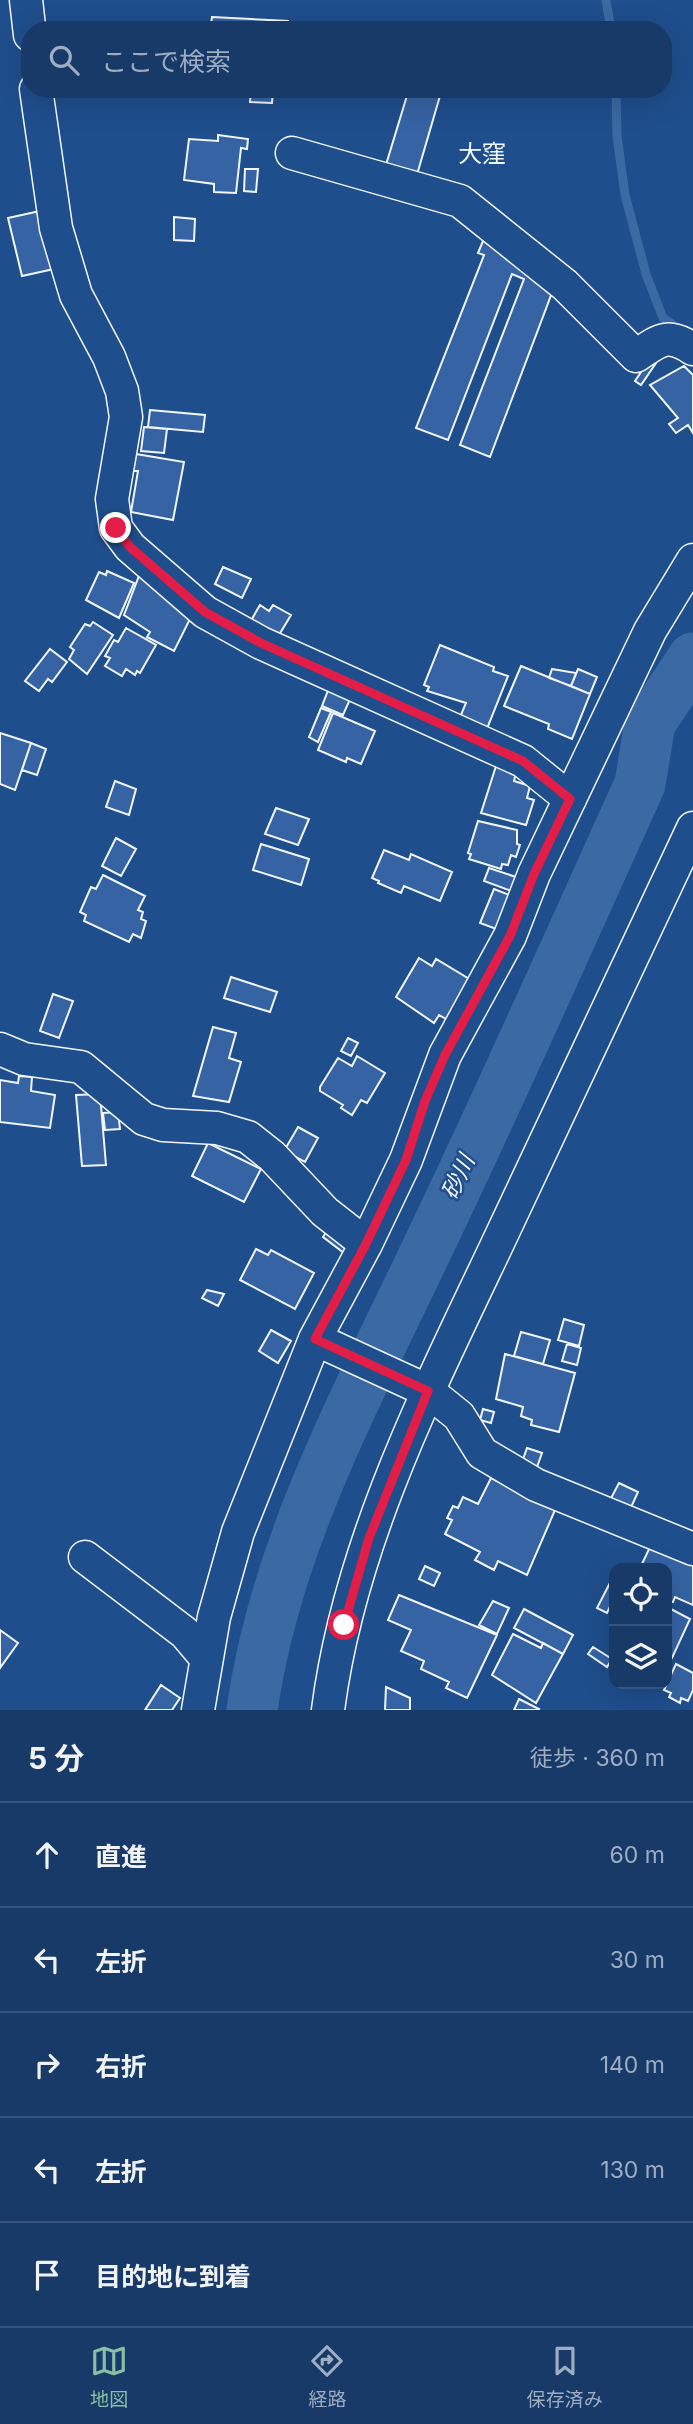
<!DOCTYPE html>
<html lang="ja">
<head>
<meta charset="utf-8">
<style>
  :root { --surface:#173a69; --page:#20416f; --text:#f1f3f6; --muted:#9eadc0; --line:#36547d; --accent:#8abfa5 }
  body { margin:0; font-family:Inter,"Noto Sans JP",sans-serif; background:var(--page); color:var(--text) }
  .controls { position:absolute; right:21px; bottom:21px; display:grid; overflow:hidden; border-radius:14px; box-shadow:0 7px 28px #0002 }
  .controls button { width:63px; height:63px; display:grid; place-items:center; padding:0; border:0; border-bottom:2px solid var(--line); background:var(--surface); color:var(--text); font:35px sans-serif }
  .stop { position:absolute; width:21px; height:21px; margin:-16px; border:5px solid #e11d48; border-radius:50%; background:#fff }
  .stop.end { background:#e11d48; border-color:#fff; box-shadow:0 2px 7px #0008 }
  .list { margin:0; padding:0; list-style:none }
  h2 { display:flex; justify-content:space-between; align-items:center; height:91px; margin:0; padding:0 28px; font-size:30px }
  h2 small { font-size:23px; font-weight:400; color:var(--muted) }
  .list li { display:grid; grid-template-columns:46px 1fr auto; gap:21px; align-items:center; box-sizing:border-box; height:105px; padding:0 28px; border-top:2px solid var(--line) }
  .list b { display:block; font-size:26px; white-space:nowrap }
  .list em { font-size:23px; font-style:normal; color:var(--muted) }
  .icon { flex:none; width:38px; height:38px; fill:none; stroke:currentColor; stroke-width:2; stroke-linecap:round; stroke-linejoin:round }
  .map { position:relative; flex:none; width:693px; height:1710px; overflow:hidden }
  .search { position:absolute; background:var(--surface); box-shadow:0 7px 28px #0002; left:21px; right:21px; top:21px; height:77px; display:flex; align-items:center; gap:18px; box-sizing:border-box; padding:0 24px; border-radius:28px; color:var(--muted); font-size:26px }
  .sheet { height:616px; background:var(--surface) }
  nav { display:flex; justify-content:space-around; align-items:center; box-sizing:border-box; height:98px; border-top:2px solid var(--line); background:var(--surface); font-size:19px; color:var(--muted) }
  nav a { display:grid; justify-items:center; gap:4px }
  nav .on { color:var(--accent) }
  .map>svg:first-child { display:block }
</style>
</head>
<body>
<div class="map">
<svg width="693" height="1710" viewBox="0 0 693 1710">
  <rect width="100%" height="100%" fill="#1f4e8c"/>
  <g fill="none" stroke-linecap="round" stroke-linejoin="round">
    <path stroke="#3b69a3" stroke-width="9" d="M 606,0 L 611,30
      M 616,89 L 617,136 L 625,195 L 646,274 L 663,318 L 681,330"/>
    <path stroke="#3b69a3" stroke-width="51" d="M 252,1710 C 276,1539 363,1386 435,1232 C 506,1084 572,934 640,784 L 650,723 L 693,658"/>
  </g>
  <path fill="#3563a3" stroke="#f2f6ff" stroke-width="2" d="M 212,17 L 288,21 L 287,30 L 210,30 Z
    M 251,89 L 273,89 L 272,103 L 250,102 Z
    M 409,89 L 442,89 L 416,178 L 385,168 Z
    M 218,135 L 248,139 L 247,149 L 241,148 L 236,193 L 214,192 L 214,184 L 184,180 L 189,139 L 218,141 Z
    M 245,169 L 258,169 L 256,192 L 244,191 Z
    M 40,211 L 54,269 L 22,276 L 8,218 Z
    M 174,217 L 195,219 L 194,241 L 174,240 Z
    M 486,234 L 553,290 L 490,457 L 460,445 L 524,279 L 512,274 L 448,440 L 416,428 L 484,255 L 478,253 Z
    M 650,359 L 656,363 L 641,385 L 635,381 Z
    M 684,366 L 693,375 L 693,433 L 688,425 L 676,433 L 669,424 L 678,418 L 650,385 Z
    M 150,410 L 205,415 L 203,432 L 148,427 Z
    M 144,427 L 167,429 L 164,453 L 141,451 Z
    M 136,454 L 184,462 L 173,520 L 131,512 L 138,471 L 132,471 Z
    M 223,567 L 251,579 L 242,598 L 215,584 Z
    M 142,568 L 193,613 L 174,651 L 147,637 L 150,632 L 124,615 Z
    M 107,571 L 134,583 L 119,618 L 86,600 L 99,572 L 106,575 Z
    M 260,605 L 269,611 L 273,605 L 291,615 L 279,635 L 249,624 Z
    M 93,622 L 113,635 L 87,674 L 69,659 L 74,650 L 70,647 L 85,624 L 90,626 Z
    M 126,628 L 156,645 L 140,673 L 137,671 L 135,675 L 126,669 L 122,676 L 105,666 L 110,658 L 105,656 L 114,640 L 118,642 Z
    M 440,645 L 494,667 L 493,671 L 508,676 L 486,731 L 460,717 L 466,703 L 427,691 L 429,687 L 424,685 Z
    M 50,649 L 67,662 L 52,682 L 48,679 L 39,691 L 25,681 Z
    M 521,666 L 590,694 L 572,739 L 548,729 L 549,724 L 504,706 Z
    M 552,669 L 576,673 L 571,686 L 549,678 Z
    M 578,669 L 597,677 L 590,694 L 571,686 Z
    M 329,688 L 351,697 L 343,715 L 322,706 Z
    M 321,708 L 331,712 L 318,742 L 309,737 Z
    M 333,713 L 375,731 L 361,764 L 347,758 L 346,762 L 318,750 Z
    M 0,733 L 31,743 L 15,790 L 0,784 Z
    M 31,743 L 46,749 L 37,775 L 22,770 Z
    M 496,766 L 516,773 L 514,781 L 530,786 L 527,798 L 534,800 L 526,825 L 481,813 Z
    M 115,781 L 136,789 L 129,815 L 106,807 Z
    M 276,808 L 309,819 L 298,845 L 265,834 Z
    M 478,821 L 517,830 L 517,844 L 520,845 L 516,857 L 511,855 L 508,865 L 502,864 L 501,869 L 469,859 L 471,854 L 468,853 Z
    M 116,838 L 136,849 L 121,876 L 102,866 Z
    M 261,844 L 309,859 L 301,885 L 253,870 Z
    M 384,850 L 409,860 L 411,854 L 452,872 L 440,901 L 404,886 L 401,893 L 378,883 L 379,881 L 372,878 Z
    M 489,868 L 522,879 L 517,893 L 484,881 Z
    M 103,875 L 145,896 L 138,910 L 143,912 L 141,919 L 146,921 L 141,938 L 133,934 L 129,942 L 84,921 L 86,915 L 80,912 L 91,887 L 96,889 Z
    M 494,889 L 512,896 L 499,930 L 480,923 Z
    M 419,958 L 432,966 L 436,959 L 471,980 L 446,1019 L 439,1015 L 434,1023 L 396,997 Z
    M 231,977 L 277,992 L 270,1012 L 224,998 Z
    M 53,994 L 73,1001 L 59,1038 L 40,1031 Z
    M 213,1027 L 236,1033 L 229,1058 L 241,1062 L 229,1102 L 193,1096 Z
    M 348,1038 L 358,1043 L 351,1056 L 341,1051 Z
    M 357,1056 L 385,1073 L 367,1103 L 361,1100 L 352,1115 L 341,1108 L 343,1105 L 320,1091 L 320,1087 L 338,1058 L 352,1066 Z
    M 19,1076 L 32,1077 L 31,1091 L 55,1095 L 50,1128 L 0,1122 L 0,1080 L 18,1083 Z
    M 100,1094 L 106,1165 L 82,1166 L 76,1095 Z
    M 118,1112 L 120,1129 L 105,1130 L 103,1113 Z
    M 298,1127 L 318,1138 L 305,1162 L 284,1151 Z
    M 208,1143 L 261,1169 L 244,1202 L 192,1176 Z
    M 331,1225 L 353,1241 L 344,1253 L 323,1237 Z
    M 256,1249 L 268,1255 L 271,1250 L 314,1273 L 295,1309 L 240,1280 Z
    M 207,1290 L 224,1294 L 218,1306 L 202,1298 Z
    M 564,1319 L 584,1325 L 579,1346 L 558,1340 Z
    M 271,1330 L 291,1341 L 278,1363 L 259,1351 Z
    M 521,1332 L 550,1340 L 543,1364 L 514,1356 Z
    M 567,1344 L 581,1348 L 577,1365 L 562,1361 Z
    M 505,1354 L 575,1373 L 559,1432 L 531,1425 L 532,1420 L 521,1416 L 523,1407 L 496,1399 Z
    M 483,1409 L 494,1412 L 491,1423 L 480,1420 Z
    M 527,1448 L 542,1453 L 537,1467 L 522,1462 Z
    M 491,1478 L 555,1510 L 527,1575 L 498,1561 L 494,1570 L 475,1560 L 480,1552 L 445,1534 L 452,1520 L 447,1518 L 453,1506 L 458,1508 L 463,1497 L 478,1504 Z
    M 619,1483 L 638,1492 L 629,1512 L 609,1502 Z
    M 651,1545 L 693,1565 L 693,1605 L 675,1597 L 673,1602 L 667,1600 L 667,1568 L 640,1568 Z
    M 425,1566 L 440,1573 L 434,1586 L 419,1579 Z
    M 614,1575 L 614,1598 L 607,1613 L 597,1608 Z
    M 399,1595 L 497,1635 L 467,1698 L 446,1688 L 449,1682 L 421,1669 L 424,1661 L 401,1651 L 411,1630 L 388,1620 Z
    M 493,1601 L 509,1608 L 497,1634 L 479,1625 Z
    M 667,1607 L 690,1619 L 672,1658 L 667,1656 Z
    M 524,1609 L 573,1635 L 563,1654 L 514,1628 Z
    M 0,1630 L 18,1643 L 0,1668 Z
    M 513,1634 L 541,1648 L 543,1643 L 563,1654 L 536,1703 L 492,1675 Z
    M 593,1647 L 612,1659 L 607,1667 L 588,1654 Z
    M 676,1664 L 693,1673 L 693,1690 L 688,1701 L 681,1698 L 680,1703 L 669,1697 L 671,1693 L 664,1690 Z
    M 161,1685 L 180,1698 L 172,1710 L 145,1710 Z
    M 386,1687 L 410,1698 L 410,1710 L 385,1710 Z
    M 519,1699 L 539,1709 L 538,1710 L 514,1710 Z"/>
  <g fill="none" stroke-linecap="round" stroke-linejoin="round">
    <defs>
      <path id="minor" d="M 26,0 L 30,35
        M 36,89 L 56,228 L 76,295 L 109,357 L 122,391 L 126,417 L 112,499 L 116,528 L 130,547 L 205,612 L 261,643 L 523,761 L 570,799
        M 292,153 L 460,201 L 565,285 L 636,356 C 660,340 667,332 693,349
        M 0,1049 L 24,1059 L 81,1067 L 144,1119 L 163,1125 L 217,1128 L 248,1137 L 272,1156 L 325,1212 L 366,1244
        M 315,1339 L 428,1391 L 459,1416 L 482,1453 L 536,1485 L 693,1549
        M 85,1557 L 185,1633 L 206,1658
        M 198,1710 L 214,1617 L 238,1532 L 315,1339 L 366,1244 L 406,1160 L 445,1055 L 510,936 L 534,874 L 650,631 L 693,560
        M 328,1710 C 349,1547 425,1396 495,1249 C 561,1109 627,968 693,828"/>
    </defs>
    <use href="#minor" stroke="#f2f6ff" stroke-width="35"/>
    <use href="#minor" stroke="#1f4e8c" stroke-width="32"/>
  </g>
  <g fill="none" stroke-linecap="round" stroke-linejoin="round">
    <path stroke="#e11d48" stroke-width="9" d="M 116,528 L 130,547 L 205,612 L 261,643 L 523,761 L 570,799 L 534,874 L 510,936 L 445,1055 L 425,1101 L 406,1160 L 366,1244 L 315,1339 L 428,1391 L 369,1538 L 344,1625"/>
  </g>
  <g text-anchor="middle" stroke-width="5" stroke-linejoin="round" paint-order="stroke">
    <g font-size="23" font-style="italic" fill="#f2f6ff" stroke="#1f4e8c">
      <text transform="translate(458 1177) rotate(-65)" y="8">砂川</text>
    </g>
    <g font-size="24" fill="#f2f6ff" stroke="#1f4e8c">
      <text x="482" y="162">大窪</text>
    </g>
  </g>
</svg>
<div class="controls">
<button><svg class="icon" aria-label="locate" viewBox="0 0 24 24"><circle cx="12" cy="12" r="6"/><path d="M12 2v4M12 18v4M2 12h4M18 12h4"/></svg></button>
<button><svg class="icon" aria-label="layers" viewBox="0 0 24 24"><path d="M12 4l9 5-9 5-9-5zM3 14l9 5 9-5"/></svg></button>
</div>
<div class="stop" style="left:344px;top:1625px"></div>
<div class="stop end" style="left:116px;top:528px"></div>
<div class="search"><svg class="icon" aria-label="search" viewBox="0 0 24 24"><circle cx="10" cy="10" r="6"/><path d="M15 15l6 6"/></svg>ここで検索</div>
</div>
<section class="sheet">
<h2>5 分<small>徒歩 · 360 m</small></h2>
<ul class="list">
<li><svg class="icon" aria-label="ahead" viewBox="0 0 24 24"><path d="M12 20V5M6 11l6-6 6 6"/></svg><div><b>直進</b></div><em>60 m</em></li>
<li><svg class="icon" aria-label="left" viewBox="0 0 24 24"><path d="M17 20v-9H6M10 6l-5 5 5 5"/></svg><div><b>左折</b></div><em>30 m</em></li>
<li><svg class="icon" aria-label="right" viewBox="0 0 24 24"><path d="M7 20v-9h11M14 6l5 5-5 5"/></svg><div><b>右折</b></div><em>140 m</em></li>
<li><svg class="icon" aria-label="left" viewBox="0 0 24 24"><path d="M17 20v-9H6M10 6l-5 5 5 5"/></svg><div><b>左折</b></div><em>130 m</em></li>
<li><svg class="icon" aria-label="arrive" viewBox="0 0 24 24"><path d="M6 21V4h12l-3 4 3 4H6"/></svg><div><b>目的地に到着</b></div></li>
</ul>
</section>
<nav>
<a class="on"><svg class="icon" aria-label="map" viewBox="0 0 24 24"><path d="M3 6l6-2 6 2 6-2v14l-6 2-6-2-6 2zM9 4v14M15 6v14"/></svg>地図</a>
<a><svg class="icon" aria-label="directions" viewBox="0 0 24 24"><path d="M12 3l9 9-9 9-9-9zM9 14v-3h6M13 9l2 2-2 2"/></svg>経路</a>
<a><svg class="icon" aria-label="saved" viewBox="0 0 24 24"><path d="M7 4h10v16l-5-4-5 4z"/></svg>保存済み</a>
</nav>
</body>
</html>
